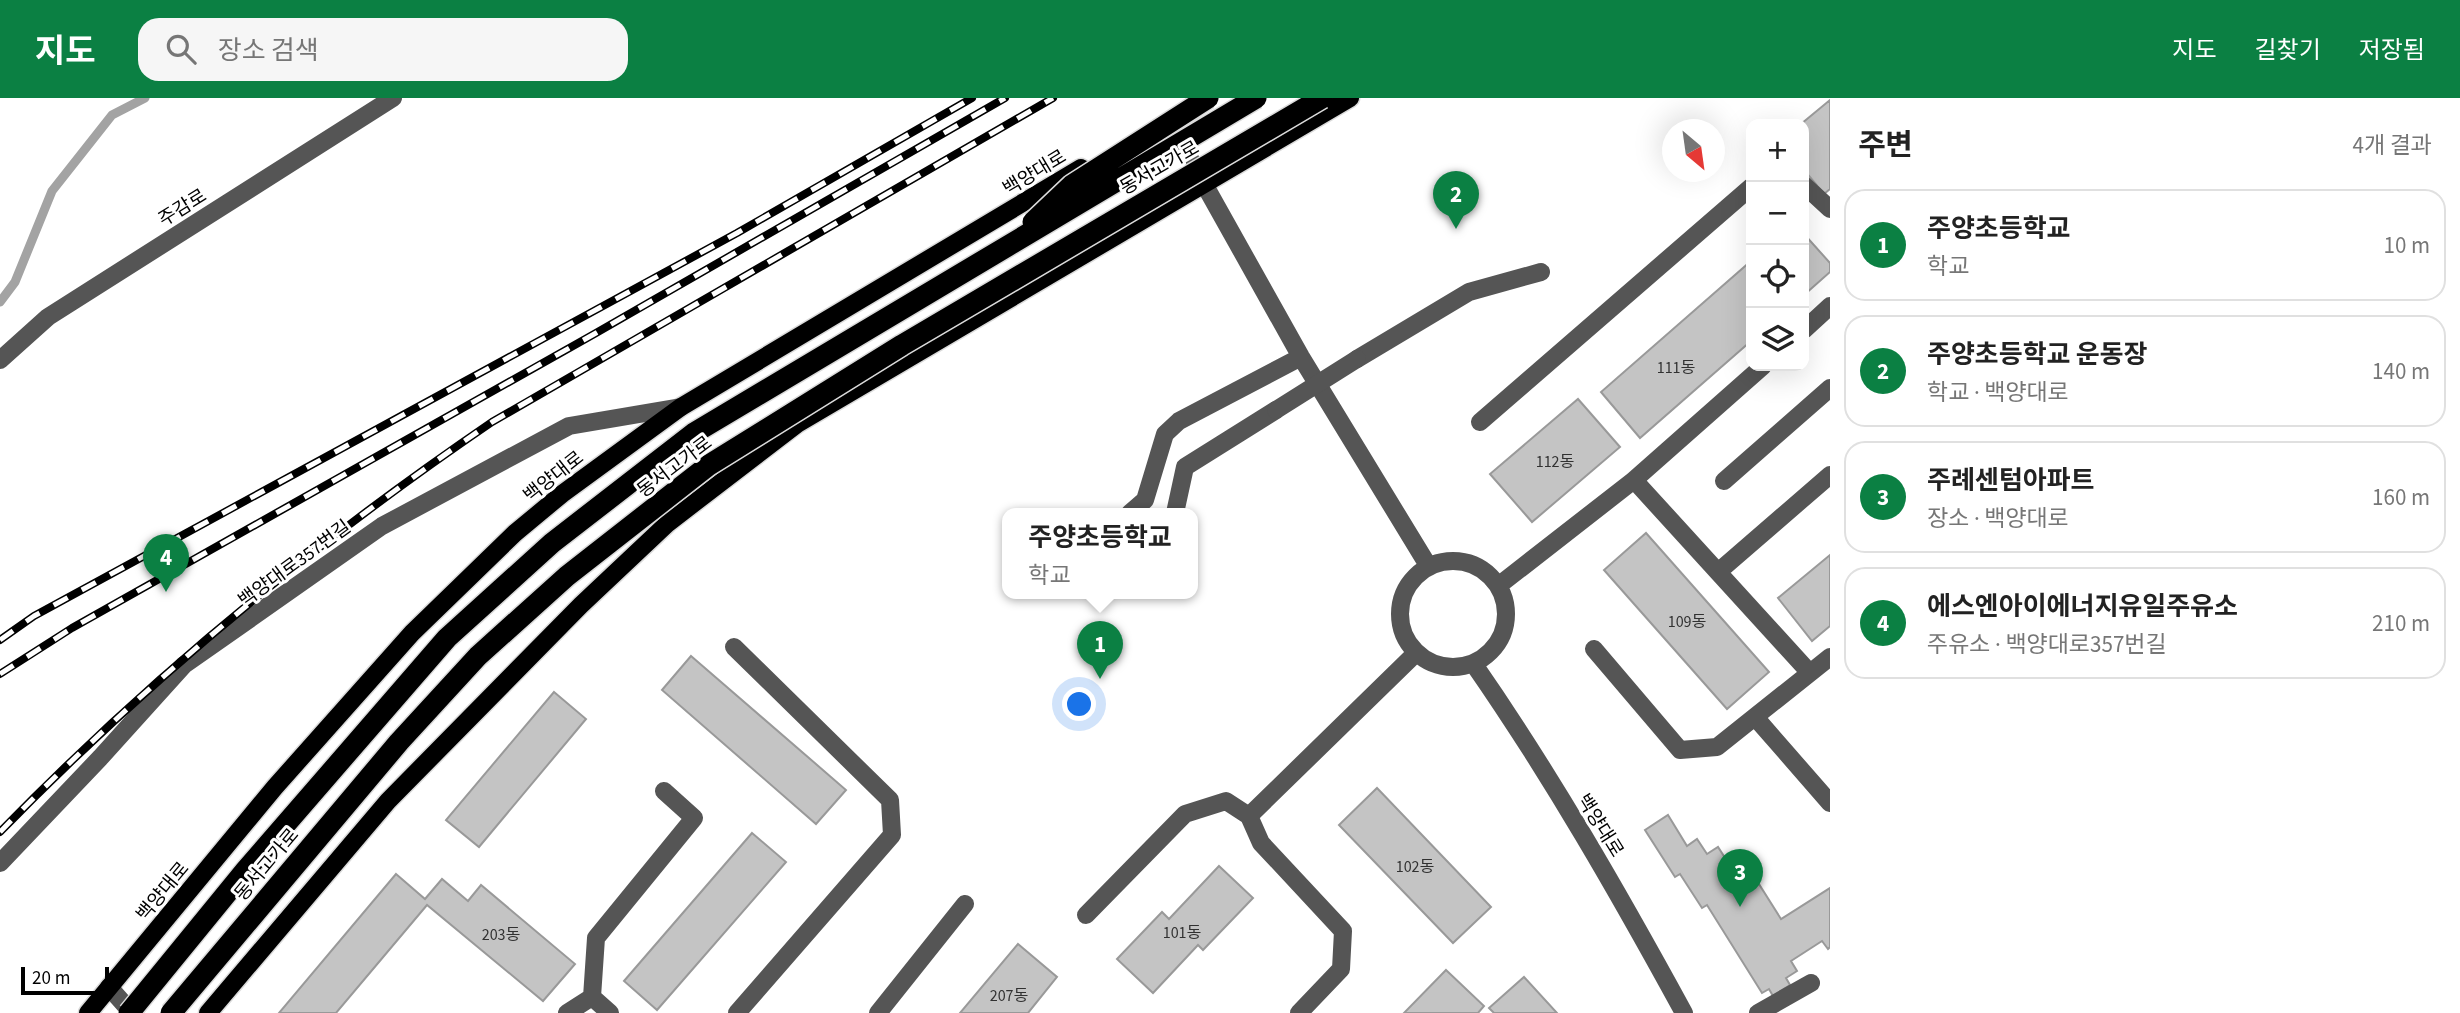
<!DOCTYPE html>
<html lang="ko">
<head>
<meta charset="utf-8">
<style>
  :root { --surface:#fff; --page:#f6f6f6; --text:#222; --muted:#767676; --line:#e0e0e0; --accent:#0b8043 }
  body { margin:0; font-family:"Source Sans 3","Noto Sans KR",sans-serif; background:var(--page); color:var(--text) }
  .controls { position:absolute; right:21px; top:21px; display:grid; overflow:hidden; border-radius:14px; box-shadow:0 7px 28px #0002 }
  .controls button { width:63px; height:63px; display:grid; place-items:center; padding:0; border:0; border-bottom:2px solid var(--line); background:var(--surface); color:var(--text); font:35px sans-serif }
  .compass { position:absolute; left:1662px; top:21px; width:63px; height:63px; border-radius:50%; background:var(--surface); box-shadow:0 7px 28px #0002; rotate:151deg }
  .scale { position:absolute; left:21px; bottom:18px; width:88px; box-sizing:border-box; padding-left:7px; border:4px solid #000; border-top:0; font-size:19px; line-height:24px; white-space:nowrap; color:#000; -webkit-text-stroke:5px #fff; paint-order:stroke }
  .you { position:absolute; left:1080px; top:607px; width:24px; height:24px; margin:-18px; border:5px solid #fff; border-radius:50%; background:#1a73e8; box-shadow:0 0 0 10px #1a73e833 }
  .badge { display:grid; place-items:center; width:46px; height:46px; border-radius:50%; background:var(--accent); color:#fff; font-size:23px; font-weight:700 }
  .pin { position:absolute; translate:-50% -58px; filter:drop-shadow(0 2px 4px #0008) }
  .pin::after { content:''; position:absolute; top:37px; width:24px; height:21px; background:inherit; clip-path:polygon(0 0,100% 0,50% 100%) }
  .popup { position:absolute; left:1002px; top:410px; width:196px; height:91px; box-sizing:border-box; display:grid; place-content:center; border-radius:14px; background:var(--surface); filter:drop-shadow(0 2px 5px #0005); font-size:23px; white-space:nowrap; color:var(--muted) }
  .popup b { font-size:26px; color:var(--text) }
  .popup::after { content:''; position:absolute; left:50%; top:100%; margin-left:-14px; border:14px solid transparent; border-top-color:var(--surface) }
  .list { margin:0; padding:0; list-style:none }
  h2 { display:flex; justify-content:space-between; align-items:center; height:91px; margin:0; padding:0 28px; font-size:30px }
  h2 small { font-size:23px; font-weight:400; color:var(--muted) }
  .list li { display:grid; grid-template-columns:46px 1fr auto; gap:21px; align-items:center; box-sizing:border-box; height:112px; margin:0 14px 14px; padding:0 14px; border:2px solid var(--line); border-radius:21px }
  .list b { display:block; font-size:26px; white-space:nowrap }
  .list p { margin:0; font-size:23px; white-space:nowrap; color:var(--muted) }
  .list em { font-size:23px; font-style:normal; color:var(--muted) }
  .icon { flex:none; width:38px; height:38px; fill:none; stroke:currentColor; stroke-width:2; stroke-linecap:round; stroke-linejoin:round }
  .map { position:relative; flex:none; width:1830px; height:915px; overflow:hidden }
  header { display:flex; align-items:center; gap:42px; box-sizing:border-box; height:98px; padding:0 35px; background:var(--accent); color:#fff }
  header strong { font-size:33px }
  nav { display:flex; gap:38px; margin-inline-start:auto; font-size:24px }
  .search { width:490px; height:63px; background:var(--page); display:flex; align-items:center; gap:18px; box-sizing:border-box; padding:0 24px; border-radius:21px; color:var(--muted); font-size:26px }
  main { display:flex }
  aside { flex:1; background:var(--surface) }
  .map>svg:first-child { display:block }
</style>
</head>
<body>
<header>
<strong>지도</strong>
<div class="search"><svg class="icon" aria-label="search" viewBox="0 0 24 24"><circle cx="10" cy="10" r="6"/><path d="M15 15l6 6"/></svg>장소 검색</div>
<nav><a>지도</a><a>길찾기</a><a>저장됨</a></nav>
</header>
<main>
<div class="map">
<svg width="1830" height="915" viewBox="0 0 1830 915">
  <rect width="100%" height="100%" fill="#fff"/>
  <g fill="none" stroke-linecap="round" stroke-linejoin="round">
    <path stroke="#a3a3a3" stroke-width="9" d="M 0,204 L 15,184 L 52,93 L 112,17 L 145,0"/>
  </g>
  <path fill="#c4c4c4" stroke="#999" stroke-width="2" d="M 1830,2 L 1830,91 L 1824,96 L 1804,72 L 1804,26 L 1801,26 Z
    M 1804,136 L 1830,165 L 1830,174 L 1804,197 Z
    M 1751,163 L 1751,243 L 1640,340 L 1601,294 Z
    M 1578,301 L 1620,349 L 1532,424 L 1490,376 Z
    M 1646,435 L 1769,574 L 1727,611 L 1604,472 Z
    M 1830,457 L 1830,528 L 1812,543 L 1778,500 Z
    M 691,558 L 846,692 L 816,726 L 662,592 Z
    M 554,594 L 586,621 L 479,749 L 446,722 Z
    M 1377,690 L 1491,809 L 1453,845 L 1339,727 Z
    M 1668,717 L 1687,748 L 1697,741 L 1707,756 L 1718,749 L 1745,791 L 1757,783 L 1781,821 L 1830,790 L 1830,849 L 1828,851 L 1822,843 L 1791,863 L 1797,873 L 1786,880 L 1790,887 L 1773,898 L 1769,891 L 1762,895 L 1707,807 L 1702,810 L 1680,776 L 1675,779 L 1645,732 Z
    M 752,735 L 786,764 L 657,912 L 624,883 Z
    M 1219,768 L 1253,800 L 1203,852 L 1198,847 L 1153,895 L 1117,861 L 1162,814 L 1169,821 Z
    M 396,776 L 425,801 L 442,781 L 468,803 L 481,787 L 575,866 L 543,903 L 427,807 L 336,915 L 279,915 Z
    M 1018,846 L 1057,879 L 1028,915 L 960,915 Z
    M 1446,872 L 1484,908 L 1478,915 L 1404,915 Z
    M 1524,879 L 1557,915 L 1494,915 L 1489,910 Z"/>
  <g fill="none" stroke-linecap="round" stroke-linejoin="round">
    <defs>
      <path id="major" d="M 88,915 L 275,689 L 412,535 L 515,435 L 562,396 L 681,309 L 1081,70
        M 208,915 L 388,703 L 581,507 L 668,425 L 797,326 L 1350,0"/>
    </defs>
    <use href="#major" stroke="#dbdbdb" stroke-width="21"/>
    <path stroke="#555" stroke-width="18" d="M 1175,34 L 1301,259 L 1429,469
      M 1804,87 L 1830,111
      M 1804,232 L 1830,208
      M 1357,261 L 1469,194 L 1541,174
      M 0,262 L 48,219 L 393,0
      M 1480,324 L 1751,89
      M 1724,383 L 1830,290
      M 1130,415 L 1145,402 L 1165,336 L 1179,323 L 1301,259
      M 1175,415 L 1185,369 L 1276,312
      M1400 516a53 53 0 1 1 106 0a53 53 0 1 1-106 0Z
      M 1718,474 L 1830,377
      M 1498,488 L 1634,382 L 1763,268
      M 734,549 L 890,702 L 892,737 L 737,915
      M 1594,551 L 1680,652 L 1717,649 L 1810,575 L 1634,382
      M 1473,565 C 1551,677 1619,796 1684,915
      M 1810,575 L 1830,559
      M 1755,619 L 1830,705
      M 0,765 L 100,660 L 184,567 L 382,428 L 569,328 L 681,309
      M 1086,817 L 1185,716 L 1226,703 L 1249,718
      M 109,889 L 132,915
      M 592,899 L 596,840 L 694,720 L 664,693
      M 567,915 L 592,899 L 610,915
      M 878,915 L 965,806
      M 1299,915 L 1341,871 L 1343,833 L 1261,745 L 1249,718 L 1416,555
      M 1758,915 L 1811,885"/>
    <use href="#major" stroke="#000" stroke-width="18"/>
    <defs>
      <path id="rail" d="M 0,542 L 34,518 L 737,135 L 972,0
        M 0,576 L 72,530 L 596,235 L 1005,0
        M 0,734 C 149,581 316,444 492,324 L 1053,0"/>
    </defs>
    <use href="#rail" stroke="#000" stroke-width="8"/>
    <use href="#rail" stroke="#fff" stroke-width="5" stroke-dasharray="16" stroke-linecap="butt"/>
    <defs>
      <path id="highway-bridge" d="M 1033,124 L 1072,87 L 1208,0
        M 129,915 L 245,773 L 447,540 L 552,445 L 694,335 L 1256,0
        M 171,915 L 399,644 L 478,558 L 567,478 L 709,367 L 902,247 L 1322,0"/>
    </defs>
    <use href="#highway-bridge" stroke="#dbdbdb" stroke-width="24" stroke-linecap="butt"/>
    <path stroke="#555" stroke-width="18" d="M 1276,312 L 1357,261"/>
    <use href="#highway-bridge" stroke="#000" stroke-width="21"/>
  </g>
  <g text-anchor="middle" stroke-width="6" stroke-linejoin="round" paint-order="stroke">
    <g font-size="16" fill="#313131">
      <text x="1676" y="275">111동</text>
      <text x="1555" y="369">112동</text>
      <text x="1687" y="529">109동</text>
      <text x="1415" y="774">102동</text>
      <text x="1182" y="840">101동</text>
      <text x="501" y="842">203동</text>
      <text x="1009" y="903">207동</text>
    </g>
    <g font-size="19" fill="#000" stroke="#fff">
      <text transform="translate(1159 69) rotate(-30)" y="7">동서고가로</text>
      <text transform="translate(1034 74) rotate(-31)" y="7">백양대로</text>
      <text transform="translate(182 109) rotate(-32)" y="7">주감로</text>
      <text transform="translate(674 368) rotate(-37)" y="7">동서고가로</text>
      <text transform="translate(553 378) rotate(-38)" y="7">백양대로</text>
      <text transform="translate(294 465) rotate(-36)" y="7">백양대로357번길</text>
      <text transform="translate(1601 727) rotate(58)" y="7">백양대로</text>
      <text transform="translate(266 766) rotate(-50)" y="7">동서고가로</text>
      <text transform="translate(162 793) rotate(-50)" y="7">백양대로</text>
    </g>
  </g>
</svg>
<div class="controls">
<button>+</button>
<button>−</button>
<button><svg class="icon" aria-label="locate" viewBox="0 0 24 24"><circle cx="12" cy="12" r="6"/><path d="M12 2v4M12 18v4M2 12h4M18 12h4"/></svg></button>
<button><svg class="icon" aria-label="layers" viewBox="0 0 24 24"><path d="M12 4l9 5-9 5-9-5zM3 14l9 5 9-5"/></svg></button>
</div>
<svg class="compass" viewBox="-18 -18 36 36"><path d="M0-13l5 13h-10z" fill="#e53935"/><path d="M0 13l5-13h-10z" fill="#767676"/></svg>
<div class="scale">20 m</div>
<div class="you"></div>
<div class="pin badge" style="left:1100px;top:581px">1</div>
<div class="popup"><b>주양초등학교</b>학교</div>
<div class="pin badge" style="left:1456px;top:131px">2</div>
<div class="pin badge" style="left:1740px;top:809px">3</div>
<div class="pin badge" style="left:166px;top:494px">4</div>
</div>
<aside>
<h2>주변<small>4개 결과</small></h2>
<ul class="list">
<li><span class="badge">1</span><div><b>주양초등학교</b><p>학교</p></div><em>10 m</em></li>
<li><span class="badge">2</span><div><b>주양초등학교 운동장</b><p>학교 · 백양대로</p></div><em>140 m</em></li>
<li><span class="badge">3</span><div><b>주례센텀아파트</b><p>장소 · 백양대로</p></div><em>160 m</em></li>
<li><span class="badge">4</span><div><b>에스엔아이에너지유일주유소</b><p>주유소 · 백양대로357번길</p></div><em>210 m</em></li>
</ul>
</aside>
</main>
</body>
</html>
